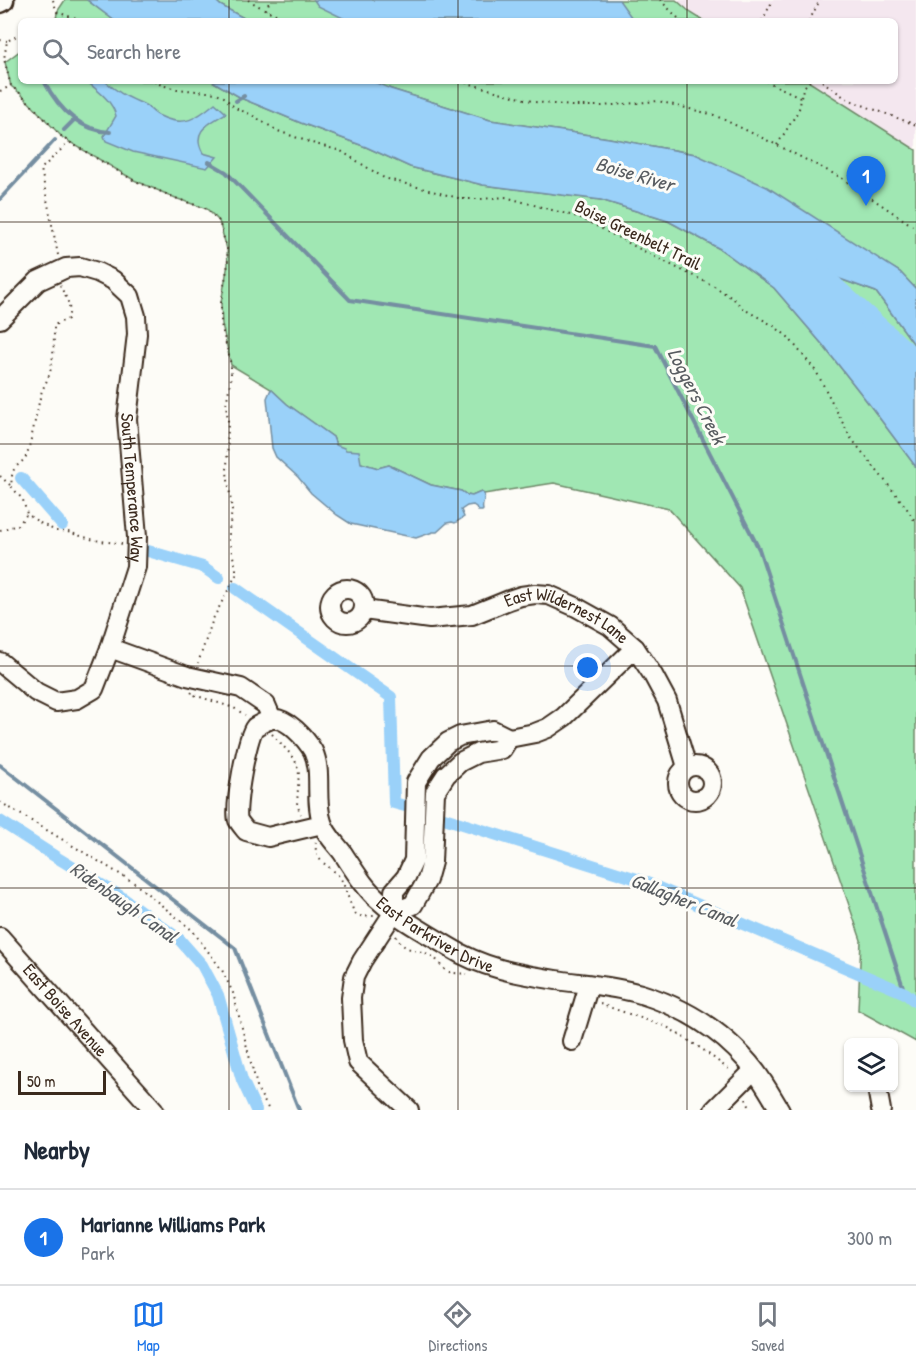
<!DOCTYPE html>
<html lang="en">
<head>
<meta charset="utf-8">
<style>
  :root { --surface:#fff; --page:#f6f6f7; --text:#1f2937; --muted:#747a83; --line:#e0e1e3; --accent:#1a73e8 }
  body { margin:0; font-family:"Patrick Hand",sans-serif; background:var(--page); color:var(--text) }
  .controls { position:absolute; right:18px; bottom:18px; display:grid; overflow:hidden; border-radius:9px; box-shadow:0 2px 4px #0004 }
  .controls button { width:54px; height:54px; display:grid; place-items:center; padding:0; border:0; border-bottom:2px solid var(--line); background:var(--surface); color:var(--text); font:30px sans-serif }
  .scale { position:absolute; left:18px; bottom:15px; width:88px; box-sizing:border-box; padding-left:6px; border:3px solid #3b2a1e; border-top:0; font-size:16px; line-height:21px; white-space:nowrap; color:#3b2a1e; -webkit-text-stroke:4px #fdfcf7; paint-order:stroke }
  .you { position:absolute; left:588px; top:668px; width:21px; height:21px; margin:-15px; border:4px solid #fff; border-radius:50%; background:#1a73e8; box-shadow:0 0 0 9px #1a73e833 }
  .badge { display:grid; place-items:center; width:39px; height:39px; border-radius:50%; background:var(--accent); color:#fff; font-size:20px; font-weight:700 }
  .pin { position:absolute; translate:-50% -50px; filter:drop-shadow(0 2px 3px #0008) }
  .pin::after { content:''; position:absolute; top:32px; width:21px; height:18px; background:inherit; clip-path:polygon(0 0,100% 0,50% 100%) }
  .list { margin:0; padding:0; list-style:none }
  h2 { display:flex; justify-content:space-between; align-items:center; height:78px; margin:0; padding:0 24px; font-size:26px }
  h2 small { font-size:20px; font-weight:400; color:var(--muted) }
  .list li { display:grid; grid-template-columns:39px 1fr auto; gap:18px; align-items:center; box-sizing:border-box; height:96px; padding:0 24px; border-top:2px solid var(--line) }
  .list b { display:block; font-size:22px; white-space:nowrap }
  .list p { margin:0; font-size:20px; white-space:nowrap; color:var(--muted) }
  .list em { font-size:20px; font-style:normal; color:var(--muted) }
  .icon { flex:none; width:33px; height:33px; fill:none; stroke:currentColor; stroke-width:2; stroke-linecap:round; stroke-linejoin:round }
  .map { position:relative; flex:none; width:916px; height:1110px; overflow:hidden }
  .search { position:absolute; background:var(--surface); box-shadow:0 2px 4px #0004; left:18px; right:18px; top:18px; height:66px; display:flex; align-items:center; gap:15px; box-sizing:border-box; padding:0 21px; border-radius:9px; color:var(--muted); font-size:22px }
  .sheet { height:174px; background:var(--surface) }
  nav { display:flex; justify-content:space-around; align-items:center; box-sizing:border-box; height:84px; border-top:2px solid var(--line); background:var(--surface); font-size:16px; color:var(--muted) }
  nav a { display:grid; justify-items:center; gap:3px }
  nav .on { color:var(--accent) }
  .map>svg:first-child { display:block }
</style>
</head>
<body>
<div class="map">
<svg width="916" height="1110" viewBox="0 0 916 1110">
  <rect width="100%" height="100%" fill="#fdfcf7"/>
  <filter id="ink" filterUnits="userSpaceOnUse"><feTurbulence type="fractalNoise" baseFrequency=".0167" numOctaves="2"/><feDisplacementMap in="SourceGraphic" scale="12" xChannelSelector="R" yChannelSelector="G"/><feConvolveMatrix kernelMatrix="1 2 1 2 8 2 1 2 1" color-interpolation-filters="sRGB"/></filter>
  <g filter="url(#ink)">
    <path fill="#f4e7ef" d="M 676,0 L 916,0 L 916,150 L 802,81 L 895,81 L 895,21 L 703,21 L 691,13 Z"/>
    <path fill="#a0e7b3" stroke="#6e8868" stroke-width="1.5" d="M 65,0 L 87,0 L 115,21 L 56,21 L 57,12 Z
      M 215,0 L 676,0 L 691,13 L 704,21 L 249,21 L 220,5 Z
      M 21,50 L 21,81 L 212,81 L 243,99 L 301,123 L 366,147 L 410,167 L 483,185 L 601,200 L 668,221 L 720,249 L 774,288 L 822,344 L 866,400 L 916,467 L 916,1042 L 858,1010 L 861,940 L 740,588 L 669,509 L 554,483 L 484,494 L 481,492 L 472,496 L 467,495 L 461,491 L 431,485 L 389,465 L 378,468 L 361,463 L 336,445 L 333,437 L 287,404 L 271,389 L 231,365 L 222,324 L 221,303 L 228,264 L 227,249 L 219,221 L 207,209 L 178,199 L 134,180 L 63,138 L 21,94 L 11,86 L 5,62 Z
      M 372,81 L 808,81 L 916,150 L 916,289 L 900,272 L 695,154 L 609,138 L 490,120 L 391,89 Z
      M 818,269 L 840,279 L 876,292 L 916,347 L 916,357 L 901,342 L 865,320 L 832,295 L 813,271 Z"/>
    <path fill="#9ad1f9" stroke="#748ea1" stroke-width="1.5" d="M 87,0 L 215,0 L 220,5 L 249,21 L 115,21 Z
      M 314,0 L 619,0 L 634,21 L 349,21 L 318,6 Z
      M 86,81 L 105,81 C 119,94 128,97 145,105 C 150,108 154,114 160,116 C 184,128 197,118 215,103 L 226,113 C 211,123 190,130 203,153 L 217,157 L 207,168 L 133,152 L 106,141 L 104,136 L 116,116 C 112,100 98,91 86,81 Z
      M 212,81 L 372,81 L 391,89 L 490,120 L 609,138 L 695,154 L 767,187 L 900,272 L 916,289 L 916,347 L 876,292 L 840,279 L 818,269 L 813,271 L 832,295 L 865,320 L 901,342 L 916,357 L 916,467 L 866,400 L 822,344 L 774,288 L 720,249 L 668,221 L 601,200 L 483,185 L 410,167 L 366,147 L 301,123 L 243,99 Z
      M 271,389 L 287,404 L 333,437 L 336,445 L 344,448 L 346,450 L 359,451 L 361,463 L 378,468 L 389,465 L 431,485 L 461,491 L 467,495 L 472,496 L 481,492 L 484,494 C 486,501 481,503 483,510 L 482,511 L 478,511 L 476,507 L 473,505 L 467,506 L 461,510 L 464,517 L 455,523 L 452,522 L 447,523 L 437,532 L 433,532 L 416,538 L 351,524 L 337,515 L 311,493 L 298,477 L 276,457 L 272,448 L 267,398 Z"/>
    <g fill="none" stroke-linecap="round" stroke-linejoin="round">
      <path stroke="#748ea1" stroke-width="4" d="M 44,81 C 58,108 78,130 110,132
        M 236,101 L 244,96
        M 64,130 L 74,120
        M 209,162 L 226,172 L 350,300 L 655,346 L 759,549 L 905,993
        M 0,199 L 55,140
        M 0,765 L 235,948 L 299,1110"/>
      <path stroke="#9ad1f9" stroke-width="12" d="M 21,478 L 62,525
        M 148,551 L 203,567 L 219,578
        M 235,588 L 391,697 L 394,803 L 405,806
        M 444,818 L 640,880 L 905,993 L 916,1002
        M 0,821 L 56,857 L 120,896 L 179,939 L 202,965 L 218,995 L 242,1080 L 256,1110"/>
      <path stroke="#9ad1f9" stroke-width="21" d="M 794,251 L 916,361"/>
      <defs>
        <g id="minor">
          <path id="s1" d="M 0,319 L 38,281 L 66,268 L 80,267 L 97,272 L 113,280 L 130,296 L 136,316 L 137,334 L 127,419 L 137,537 L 136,567 L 110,648 L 94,689 L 77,699 L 56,702 L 36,692 L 0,662"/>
          <circle cx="347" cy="606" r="17"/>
          <path id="s2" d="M 364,610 L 430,619 L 472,615 L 509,600 L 521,596 L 535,594 L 549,595 L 576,607 L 610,626 L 635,648 L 653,675 L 667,701 L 687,767"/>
          <path d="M 110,648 L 187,676 L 241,688 L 266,705 L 272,719"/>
          <path d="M 493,730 L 509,738 L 502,749 L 478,753 L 460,762 L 446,775 L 435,792 L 432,862 L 427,880 L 413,905 L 394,912 L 394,891 L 406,877 L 414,860 L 416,782 L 431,758 L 448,742 L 460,736 Z"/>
          <path d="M 509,738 L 535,733 L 548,728 L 564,717 L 635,648"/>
          <circle cx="695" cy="783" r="17"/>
          <path id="s3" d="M 322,824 L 268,837 L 246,831 C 244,828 240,824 238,820 C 234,808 247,736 255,727 C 258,725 268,720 272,719 C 287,717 306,739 313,751 C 323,772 314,799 322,822 C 325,833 335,843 342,852 C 354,870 365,889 381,902 C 401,920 426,933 449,947 C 482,968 518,974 556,980 C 584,984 614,986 641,994 C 686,1008 727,1034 756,1072 C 765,1084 772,1097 780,1110"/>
          <path d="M 394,912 L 362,961 L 354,977 L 351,998 L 353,1040 L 358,1062 L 409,1110"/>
          <path id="s4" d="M 0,937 L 154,1110"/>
          <path d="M 572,1041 L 589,985"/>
          <path d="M 877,1088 L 881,1110"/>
          <path d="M 714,1110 L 754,1070"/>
        </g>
        <path id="major" d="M 0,1 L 2,0"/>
      </defs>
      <use href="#minor" stroke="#3b2a1e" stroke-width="22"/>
      <use href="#major" stroke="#3b2a1e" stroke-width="27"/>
      <path stroke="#3b2a1e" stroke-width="2" stroke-dasharray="1.5 4.5" stroke-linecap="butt" d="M 53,0 L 57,12 L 56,21
        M 248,0 L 266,10 L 292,21
        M 660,0 L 681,21
        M 266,10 L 270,0
        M 57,12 L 82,21
        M 762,21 L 773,0
        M 809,21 L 820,0
        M 21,34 L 7,41 L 4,59 L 11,86 L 21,94 L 63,138 L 69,142 L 133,180 L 178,199 L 207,209 L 219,221 L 227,249 L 228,264 L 221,303 L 221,324 L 231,365 L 231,378 L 226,405 L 228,420 L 227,472 L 232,511 L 229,530 L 229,541 L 236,568 L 236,575 L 213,619 L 198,663
        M 0,40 L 7,41
        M 154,81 L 161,85 L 177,89 L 217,93 L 224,97 L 235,108 L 250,114 L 278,131 L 312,143 L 341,151 L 384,178 L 462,199 L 481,199 L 505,197 L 581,218 L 655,257 L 714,286 L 735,300 L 742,308 L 774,326 L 788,337 L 816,371 L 850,437 L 906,507 L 916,523
        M 460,81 L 535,102 L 572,106 L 602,106 L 658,101 L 714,115 L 777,145 L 840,177 L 916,228
        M 766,81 L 800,97
        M 822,81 L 844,97 L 857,103 L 916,125
        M 0,91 L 11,86
        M 777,145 C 784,134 791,123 798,111 C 803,101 798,90 810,81
        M 58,255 L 41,169 L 69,142
        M 60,285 C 66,299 72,303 68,319 L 54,325 C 54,341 54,357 50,372 C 48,380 43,387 41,394 C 36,414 33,434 27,454 C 25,461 19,463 15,468 C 11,473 12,480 11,486 L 23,500 L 27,514 L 40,523 L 56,531 L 68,532 L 94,540 L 123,544
        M 0,476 L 11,486
        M 0,530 L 18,525 L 27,514
        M 192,692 L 191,694 L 234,708 L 245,715
        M 272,734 L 294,758 L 299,770 L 297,805 L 301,814
        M 0,802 L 133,882 L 192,930 L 222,970 L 233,993 L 258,1090 L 269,1110
        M 316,842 C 313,864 331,864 341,879 C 346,888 351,909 356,914 C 360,918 368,916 374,916
        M 396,936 C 406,955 419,947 433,957 C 439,961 441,968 447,971 C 453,974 460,973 467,974
        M 600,1004 L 667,1027 L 702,1049 L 732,1072
        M 746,1099 L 751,1110"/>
      <use href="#minor" stroke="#fdfcf7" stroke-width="18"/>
      <use href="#major" stroke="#fdfcf7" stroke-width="22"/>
    </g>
  </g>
  <path fill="none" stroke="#3b2a1e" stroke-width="1.5" stroke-opacity="0.55" d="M 229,0 L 229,21M 458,0 L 458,21M 687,0 L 687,21M 229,81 L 229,1110M 458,81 L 458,1110M 687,81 L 687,1110M 0,222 L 916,222M 0,444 L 916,444M 0,666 L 916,666M 0,888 L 916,888"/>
  <g text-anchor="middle" stroke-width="6" stroke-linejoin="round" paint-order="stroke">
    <g font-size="18" fill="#3b2a1e" stroke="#fdfcf7">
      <text transform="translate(638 235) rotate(26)" y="6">Boise Greenbelt Trail</text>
      <text dy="6" stroke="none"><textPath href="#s1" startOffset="351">South Temperance Way</textPath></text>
      <text dy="6" stroke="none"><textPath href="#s2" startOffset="212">East Wildernest Lane</textPath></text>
      <text dy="6" stroke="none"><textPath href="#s3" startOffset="496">East Parkriver Drive</textPath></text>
      <text dy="6" stroke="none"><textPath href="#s4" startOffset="98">East Boise Avenue</textPath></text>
    </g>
    <g font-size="20" font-style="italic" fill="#585c60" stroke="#fdfcf7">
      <text transform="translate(635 174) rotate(16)" y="7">Boise River</text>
      <text transform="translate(697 396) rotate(63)" y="7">Loggers Creek</text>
      <text transform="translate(684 900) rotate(22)" y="7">Gallagher Canal</text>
      <text transform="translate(124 902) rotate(35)" y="7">Ridenbaugh Canal</text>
    </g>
  </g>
</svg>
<div class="controls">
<button><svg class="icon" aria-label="layers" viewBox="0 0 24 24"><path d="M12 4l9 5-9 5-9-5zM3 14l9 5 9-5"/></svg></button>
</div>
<div class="scale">50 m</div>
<div class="you"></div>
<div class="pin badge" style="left:866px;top:206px">1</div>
<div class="search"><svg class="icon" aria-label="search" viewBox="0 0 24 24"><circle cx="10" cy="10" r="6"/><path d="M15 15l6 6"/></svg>Search here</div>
</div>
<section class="sheet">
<h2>Nearby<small></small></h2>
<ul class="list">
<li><span class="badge">1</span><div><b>Marianne Williams Park</b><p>Park</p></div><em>300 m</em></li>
</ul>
</section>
<nav>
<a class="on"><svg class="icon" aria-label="map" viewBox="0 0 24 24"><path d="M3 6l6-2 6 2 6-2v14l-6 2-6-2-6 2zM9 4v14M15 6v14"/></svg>Map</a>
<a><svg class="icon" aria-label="directions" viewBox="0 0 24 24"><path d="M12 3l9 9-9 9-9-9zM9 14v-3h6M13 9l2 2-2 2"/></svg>Directions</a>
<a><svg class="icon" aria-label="saved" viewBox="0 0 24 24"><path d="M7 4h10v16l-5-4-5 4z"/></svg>Saved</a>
</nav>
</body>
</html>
